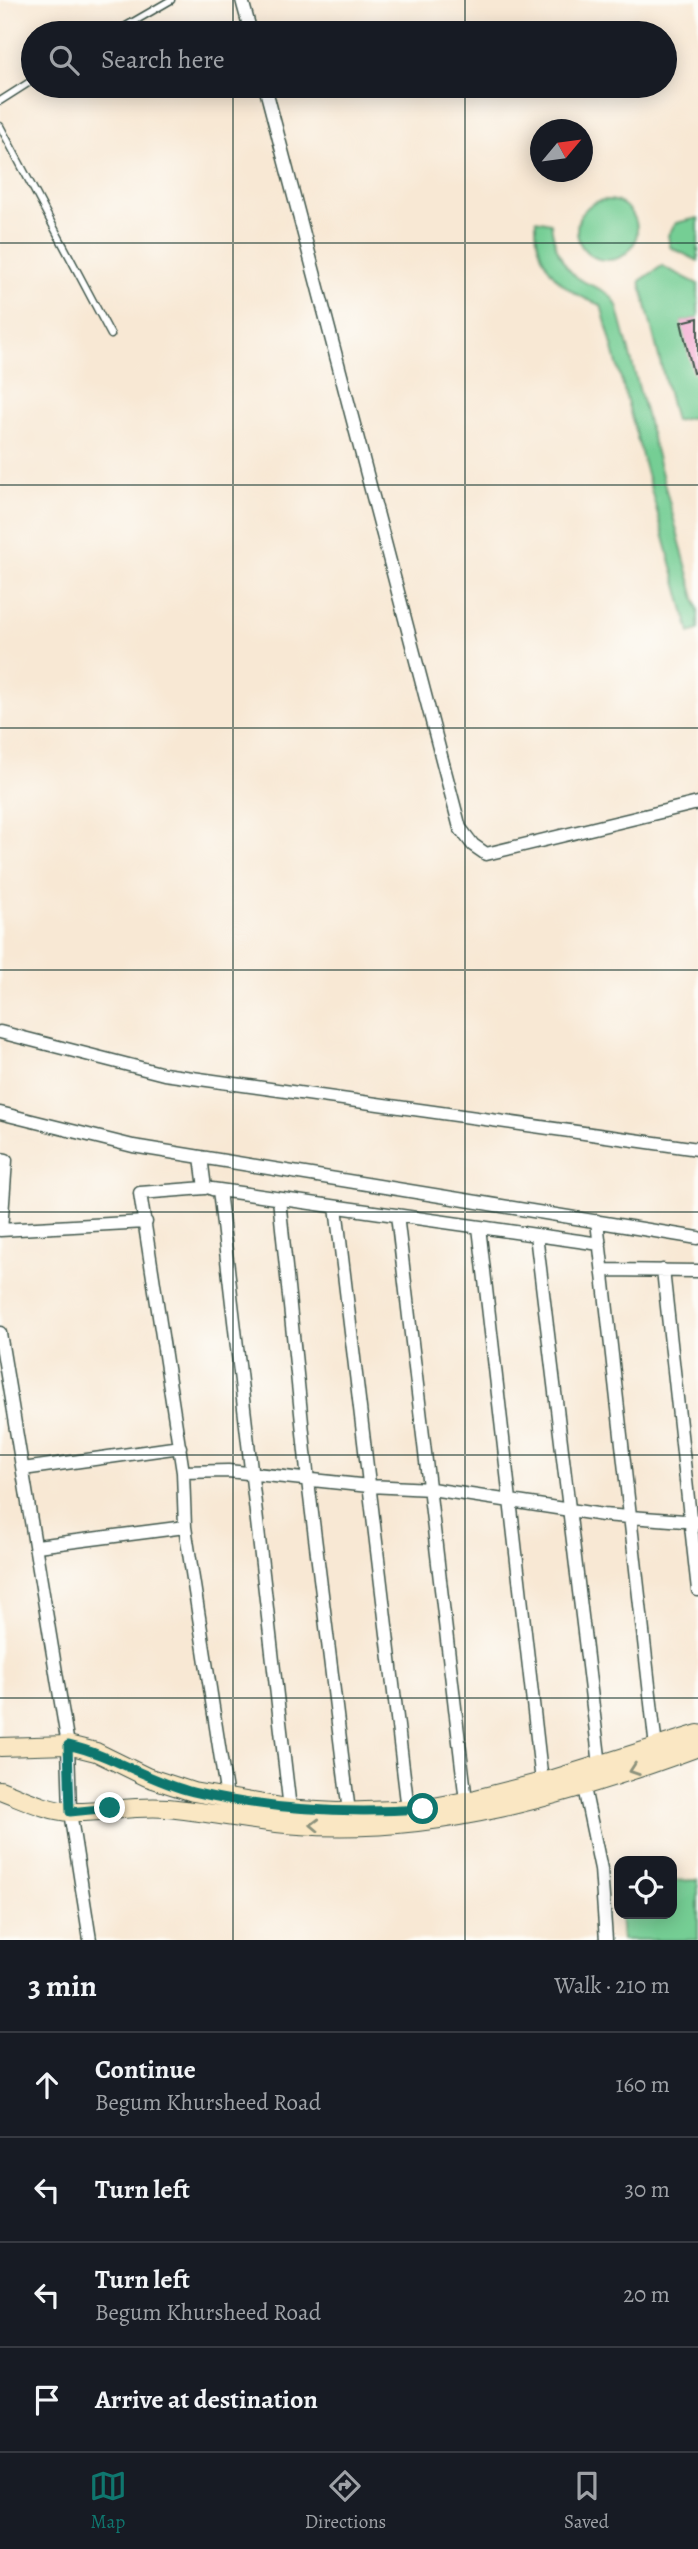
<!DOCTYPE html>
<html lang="en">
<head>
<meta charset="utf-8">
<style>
  :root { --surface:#171b24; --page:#20242c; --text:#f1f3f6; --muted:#9ea1a6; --line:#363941; --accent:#0f766e }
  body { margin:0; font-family:Alegreya,serif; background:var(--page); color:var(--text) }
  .controls { position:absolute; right:21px; bottom:21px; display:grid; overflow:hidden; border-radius:14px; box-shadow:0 4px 18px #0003 }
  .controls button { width:63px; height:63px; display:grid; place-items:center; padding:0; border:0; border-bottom:2px solid var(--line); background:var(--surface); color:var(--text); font:35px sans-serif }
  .compass { position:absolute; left:530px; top:119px; width:63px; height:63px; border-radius:50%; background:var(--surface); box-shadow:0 4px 18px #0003; rotate:61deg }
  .stop { position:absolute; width:21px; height:21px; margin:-16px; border:5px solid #0f766e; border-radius:50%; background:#fff }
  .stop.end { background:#0f766e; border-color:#fff; box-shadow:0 2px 7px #0008 }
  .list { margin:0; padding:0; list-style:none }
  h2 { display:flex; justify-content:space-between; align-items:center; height:91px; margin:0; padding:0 28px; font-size:30px }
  h2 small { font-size:23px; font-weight:400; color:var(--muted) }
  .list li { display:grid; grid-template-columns:46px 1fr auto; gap:21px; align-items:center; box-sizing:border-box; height:105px; padding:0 28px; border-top:2px solid var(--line) }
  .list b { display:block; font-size:26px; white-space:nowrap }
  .list p { margin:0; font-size:23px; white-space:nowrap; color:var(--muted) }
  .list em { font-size:23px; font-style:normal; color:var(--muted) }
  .icon { flex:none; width:38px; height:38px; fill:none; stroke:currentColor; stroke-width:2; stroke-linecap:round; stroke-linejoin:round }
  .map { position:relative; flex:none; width:698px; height:1940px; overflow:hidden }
  .search { position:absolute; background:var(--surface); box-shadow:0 4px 18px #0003; left:21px; right:21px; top:21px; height:77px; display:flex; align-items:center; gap:18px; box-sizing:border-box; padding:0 24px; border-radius:38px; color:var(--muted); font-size:26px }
  .sheet { height:511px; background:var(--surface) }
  nav { display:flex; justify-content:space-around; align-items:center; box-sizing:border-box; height:98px; border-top:2px solid var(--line); background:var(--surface); font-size:19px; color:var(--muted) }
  nav a { display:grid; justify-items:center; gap:4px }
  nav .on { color:var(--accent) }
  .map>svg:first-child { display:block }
</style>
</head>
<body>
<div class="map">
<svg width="698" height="1940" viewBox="0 0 698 1940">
  <rect width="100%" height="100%" fill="#fdfcf7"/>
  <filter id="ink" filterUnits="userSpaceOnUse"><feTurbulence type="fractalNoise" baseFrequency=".0143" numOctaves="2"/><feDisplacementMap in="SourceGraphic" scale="14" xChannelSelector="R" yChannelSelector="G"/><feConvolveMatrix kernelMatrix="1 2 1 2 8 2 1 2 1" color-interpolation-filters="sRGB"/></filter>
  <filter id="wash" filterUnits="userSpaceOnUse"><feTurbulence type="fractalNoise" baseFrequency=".00686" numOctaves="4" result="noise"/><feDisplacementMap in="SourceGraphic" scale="28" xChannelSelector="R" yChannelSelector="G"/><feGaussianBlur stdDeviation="1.57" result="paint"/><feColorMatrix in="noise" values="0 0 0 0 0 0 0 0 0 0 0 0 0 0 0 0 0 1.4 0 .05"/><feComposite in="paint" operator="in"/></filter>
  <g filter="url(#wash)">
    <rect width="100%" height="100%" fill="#f8e8d4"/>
    <path fill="#74ce94" stroke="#4a8664" stroke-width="2" d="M577 230a30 30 0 1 1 60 0a30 30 0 1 1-60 0Z
      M 698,218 L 698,261 L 670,247 L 668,235 L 676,223 Z
      M 536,220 L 551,223 C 553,242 561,266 578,278 C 593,289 608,287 617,306 L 698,610 L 698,630 L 690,633 L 601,305 C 562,292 534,264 536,220 Z
      M 662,266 L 698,284 L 698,318 L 682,322 L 698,362 L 698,416 L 675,421 L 640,281 Z
      M 698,1880 L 698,1940 L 622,1940 L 620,1914 L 672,1914 L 672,1881 Z"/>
    <g id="blocks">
      <path fill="#f2a2cd" d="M 698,318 L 698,372 L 693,373 L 681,322 Z"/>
    </g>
  </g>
  <g filter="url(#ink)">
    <use href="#blocks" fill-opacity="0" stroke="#40574c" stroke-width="2"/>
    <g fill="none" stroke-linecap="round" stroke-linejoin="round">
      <defs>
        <path id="service" d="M 114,33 L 171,0
          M 0,101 L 33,80
          M 0,126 L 111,335"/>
        <path id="minor" d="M 242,0 L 251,33
          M 265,86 L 460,828 L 473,845 L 486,854 L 698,803
          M 0,1032 L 164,1074 L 698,1149
          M 0,1113 L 133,1146 L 698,1238
          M 201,1157 L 205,1188 L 140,1193 L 183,1472 L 185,1527 L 227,1798
          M 0,1159 L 6,1160 L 1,1230
          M 212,1189 L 600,1244
          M 219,1190 L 290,1809
          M 279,1199 L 308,1481 L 349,1812
          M 336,1207 L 408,1810
          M 397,1215 L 466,1801
          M 597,1221 L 656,1748
          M 479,1227 L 542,1782
          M 0,1230 L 146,1222
          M 536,1235 L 600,1765
          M 603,1270 L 698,1271
          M 663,1270 L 698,1590
          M 0,1333 L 68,1745 L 70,1812 L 90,1940
          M 23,1469 L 180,1447
          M 183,1472 L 228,1471 L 369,1486 L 431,1489 L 603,1515 L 698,1522
          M 37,1546 L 185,1527
          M 582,1778 L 601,1869 L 606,1940"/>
        <path id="secondary" d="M 0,1747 L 68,1745 L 96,1752 L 147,1777 L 193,1792 L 299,1810 L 337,1812 L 423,1809 L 476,1799 L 550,1780 L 698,1734
          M 0,1790 C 22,1798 47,1811 71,1812 C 103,1813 135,1805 167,1808 C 211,1812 254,1822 299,1825 C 436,1835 571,1794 698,1747"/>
      </defs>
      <use href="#service" stroke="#40574c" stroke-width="9"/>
      <use href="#minor" stroke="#40574c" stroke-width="15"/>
      <use href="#secondary" stroke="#40574c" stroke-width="20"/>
      <use href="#service" stroke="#fff" stroke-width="6"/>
      <use href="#minor" stroke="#fff" stroke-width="12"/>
      <use href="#secondary" stroke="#fae7c3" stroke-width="18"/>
    </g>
    <defs><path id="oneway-chevron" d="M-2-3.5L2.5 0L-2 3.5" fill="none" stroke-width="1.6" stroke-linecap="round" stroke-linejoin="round" transform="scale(1.75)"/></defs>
    <g stroke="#8c927c">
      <use href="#oneway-chevron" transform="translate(634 1770) rotate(161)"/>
      <use href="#oneway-chevron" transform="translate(315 1825) rotate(-178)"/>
    </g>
  </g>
  <g fill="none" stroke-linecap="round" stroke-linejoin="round" filter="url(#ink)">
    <path stroke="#0f766e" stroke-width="9" d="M 110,1808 L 70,1812 L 68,1745 C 112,1755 149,1781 193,1792 C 269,1810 345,1814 423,1809"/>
  </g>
  <path fill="none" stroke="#1f3d34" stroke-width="2" stroke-opacity="0.55" d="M 233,0 L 233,33M 465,0 L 465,33M 233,86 L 233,1940M 465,86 L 465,1940M 0,243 L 698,243M 0,485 L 698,485M 0,728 L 698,728M 0,970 L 698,970M 0,1212 L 698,1212M 0,1455 L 698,1455M 0,1698 L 698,1698"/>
</svg>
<div class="controls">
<button><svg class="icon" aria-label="locate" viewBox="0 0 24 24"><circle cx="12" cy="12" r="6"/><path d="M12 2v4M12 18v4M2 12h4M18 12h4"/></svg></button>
</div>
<svg class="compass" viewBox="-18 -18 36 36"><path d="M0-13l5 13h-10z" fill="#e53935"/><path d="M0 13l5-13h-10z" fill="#9ea1a6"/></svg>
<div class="stop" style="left:423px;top:1809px"></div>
<div class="stop end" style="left:110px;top:1808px"></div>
<div class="search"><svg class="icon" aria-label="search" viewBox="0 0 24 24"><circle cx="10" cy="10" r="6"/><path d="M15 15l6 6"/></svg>Search here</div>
</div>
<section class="sheet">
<h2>3 min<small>Walk · 210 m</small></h2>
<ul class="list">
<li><svg class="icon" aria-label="ahead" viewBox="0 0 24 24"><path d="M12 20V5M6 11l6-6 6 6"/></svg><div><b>Continue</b><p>Begum Khursheed Road</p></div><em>160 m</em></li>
<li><svg class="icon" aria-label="left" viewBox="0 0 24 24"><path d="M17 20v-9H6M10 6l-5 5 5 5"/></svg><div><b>Turn left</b></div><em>30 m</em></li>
<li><svg class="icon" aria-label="left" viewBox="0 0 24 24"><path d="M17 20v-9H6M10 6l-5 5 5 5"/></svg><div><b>Turn left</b><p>Begum Khursheed Road</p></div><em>20 m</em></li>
<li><svg class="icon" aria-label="arrive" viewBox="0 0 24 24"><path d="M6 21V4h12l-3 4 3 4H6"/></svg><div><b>Arrive at destination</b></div></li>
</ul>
</section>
<nav>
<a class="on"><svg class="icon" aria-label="map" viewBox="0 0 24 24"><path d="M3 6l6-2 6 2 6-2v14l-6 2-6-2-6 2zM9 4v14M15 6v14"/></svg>Map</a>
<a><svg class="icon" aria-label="directions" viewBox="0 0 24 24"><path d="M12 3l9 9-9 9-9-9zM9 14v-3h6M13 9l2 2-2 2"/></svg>Directions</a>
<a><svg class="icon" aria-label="saved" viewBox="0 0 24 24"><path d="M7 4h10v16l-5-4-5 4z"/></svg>Saved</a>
</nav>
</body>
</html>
